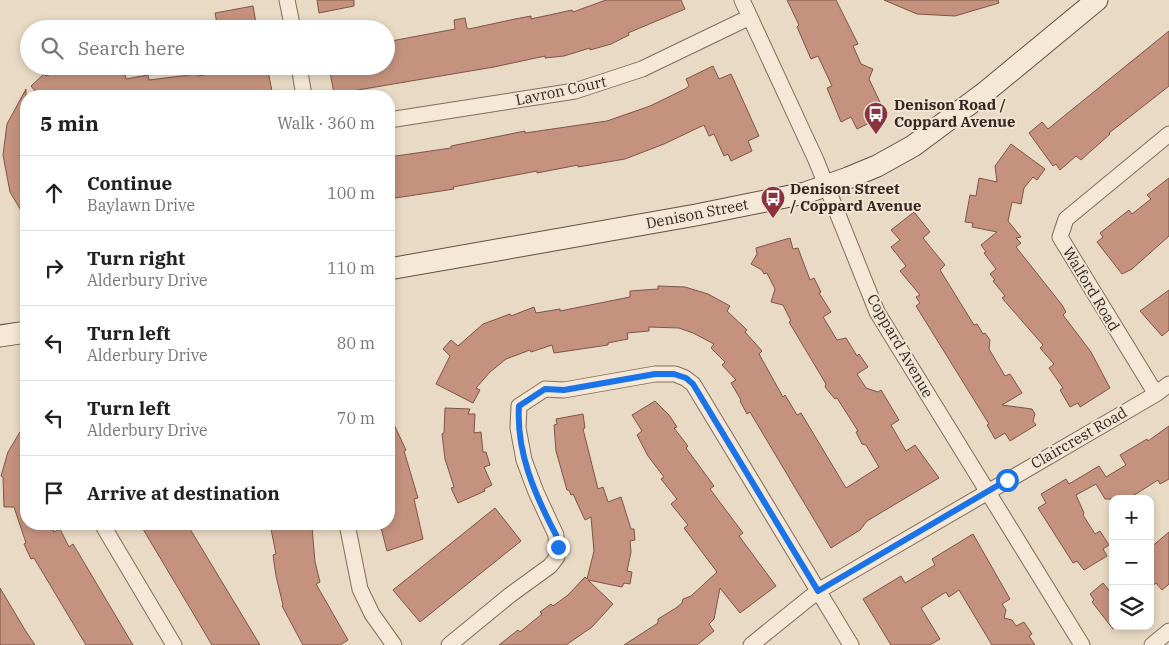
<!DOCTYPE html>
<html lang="en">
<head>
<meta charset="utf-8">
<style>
  :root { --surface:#fff; --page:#f6f6f6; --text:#202124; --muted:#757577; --line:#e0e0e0 }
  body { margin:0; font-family:"IBM Plex Serif",serif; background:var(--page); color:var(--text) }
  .controls { position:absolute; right:15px; bottom:15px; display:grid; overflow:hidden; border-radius:10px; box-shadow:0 2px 8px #0003 }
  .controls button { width:45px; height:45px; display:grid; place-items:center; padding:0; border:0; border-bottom:1px solid var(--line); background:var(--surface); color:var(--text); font:25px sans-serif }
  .stop { position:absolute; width:15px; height:15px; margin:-11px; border:4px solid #1a73e8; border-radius:50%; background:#fff }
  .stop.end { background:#1a73e8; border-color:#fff; box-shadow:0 1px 5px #0008 }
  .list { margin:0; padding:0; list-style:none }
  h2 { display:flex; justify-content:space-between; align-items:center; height:65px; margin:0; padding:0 20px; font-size:21px }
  h2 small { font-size:16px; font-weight:400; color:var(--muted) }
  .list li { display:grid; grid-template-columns:32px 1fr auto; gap:15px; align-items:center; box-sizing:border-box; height:75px; padding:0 20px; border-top:1px solid var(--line) }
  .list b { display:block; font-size:19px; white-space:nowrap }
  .list p { margin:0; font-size:16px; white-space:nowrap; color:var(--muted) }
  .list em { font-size:16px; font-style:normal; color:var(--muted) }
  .icon { flex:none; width:28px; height:28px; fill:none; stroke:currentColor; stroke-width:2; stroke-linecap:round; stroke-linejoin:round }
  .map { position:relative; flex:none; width:1169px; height:645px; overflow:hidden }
  .search { position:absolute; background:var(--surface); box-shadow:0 2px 8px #0003; left:20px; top:20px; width:375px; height:55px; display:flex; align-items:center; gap:12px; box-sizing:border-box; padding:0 18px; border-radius:28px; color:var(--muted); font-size:19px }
  .panel { position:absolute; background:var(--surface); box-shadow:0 2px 8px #0003; left:20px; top:90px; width:375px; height:440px; border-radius:20px }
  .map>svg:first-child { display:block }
</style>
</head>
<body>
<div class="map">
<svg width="1169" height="645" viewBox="0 0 1169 645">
  <rect width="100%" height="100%" fill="#e9dac5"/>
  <path fill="#c4927e" stroke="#7f5545" d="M 317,0 L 354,0 L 354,6 L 319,13 Z
    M 606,0 L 681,0 L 685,9 L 628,33 L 629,35 L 611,44 L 590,50 L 590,48 L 564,56 L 545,58 L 545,56 L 494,67 L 334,94 L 329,66 L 386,66 L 386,42 L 455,29 L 454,20 L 465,18 L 467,28 L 469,29 L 515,19 L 531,16 L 531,19 L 572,10 L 573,12 Z
    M 787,0 L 836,0 L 858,44 L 853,46 L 861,64 L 873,69 L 869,79 L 886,115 L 857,129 L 851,117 L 841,122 L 827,88 L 832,86 L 818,56 L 811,59 L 797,27 L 799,25 Z
    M 884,0 L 998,0 L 999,3 L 955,16 L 917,14 Z
    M 253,6 L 257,29 L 218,29 L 215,13 Z
    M 1169,31 L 1169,86 L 1109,133 L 1110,134 L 1081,160 L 1076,156 L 1060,170 L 1056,164 L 1053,166 L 1029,133 L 1042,122 L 1048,129 Z
    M 72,66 L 123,66 L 126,79 L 148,75 L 149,80 L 197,74 L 198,76 L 252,66 L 267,66 L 273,96 L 39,96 L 31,86 L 44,74 L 46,76 Z
    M 713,66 L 719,79 L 731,74 L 759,136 L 748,141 L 752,151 L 731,161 L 728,154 L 724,156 L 714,134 L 709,136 L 704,125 L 664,144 L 625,159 L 578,167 L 578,165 L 537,173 L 537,171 L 453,187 L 454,189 L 389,199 L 389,157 L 451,148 L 451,146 L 525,131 L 525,133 L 607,121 L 650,106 L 685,89 L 689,86 L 686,79 Z
    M 26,89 L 26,219 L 10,192 L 3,155 L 7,124 Z
    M 1011,144 L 1045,169 L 1037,180 L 1033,177 L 1024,188 L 1021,204 L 1012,202 L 1008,221 L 1021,237 L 1016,238 L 1021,243 L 1016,247 L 1062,305 L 1066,312 L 1063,315 L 1091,352 L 1110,388 L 1080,407 L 1078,403 L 1070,407 L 1060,390 L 1063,388 L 1049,368 L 1054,364 L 1040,348 L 1043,345 L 1002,298 L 1005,296 L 993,281 L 995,280 L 990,274 L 996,269 L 984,253 L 986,252 L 981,245 L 997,232 L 972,227 L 973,223 L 965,222 L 970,195 L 976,196 L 979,178 L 997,182 L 995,166 Z
    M 1169,178 L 1169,236 L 1132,269 L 1122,274 L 1097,242 L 1103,237 L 1100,233 L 1129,210 L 1132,214 L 1151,199 L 1147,195 Z
    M 914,212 L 930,232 L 923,238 L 945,265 L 940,270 L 974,325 L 977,324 L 983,334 L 985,333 L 990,340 L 989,349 L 1005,376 L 1010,374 L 1022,393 L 1002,405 L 1032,409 L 1035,414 L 1033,421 L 1036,425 L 1010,441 L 1005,433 L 995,439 L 987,425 L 989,424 L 916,306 L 920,303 L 916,297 L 920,295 L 900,271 L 906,266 L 891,247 L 900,240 L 891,230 Z
    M 790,238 L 793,249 L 798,248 L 810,280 L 814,278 L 821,292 L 819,293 L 831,312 L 823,317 L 837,340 L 846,338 L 857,356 L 859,354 L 868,367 L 857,374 L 866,388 L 878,392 L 881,390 L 899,420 L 891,425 L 906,451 L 915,445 L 939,478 L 867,521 L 860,530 L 831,548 L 750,412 L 747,414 L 740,401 L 741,400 L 731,383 L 736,380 L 722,365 L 725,362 L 711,348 L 714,344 L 693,333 L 679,328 L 649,327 L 649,331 L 627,333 L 628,339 L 608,343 L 608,345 L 554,353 L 552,345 L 531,352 L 530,350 L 506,359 L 490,372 L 476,388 L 480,390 L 473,403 L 436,384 L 450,356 L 443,349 L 451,340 L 458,346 L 483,324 L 510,314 L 511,316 L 534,307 L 536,313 L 560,309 L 560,311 L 630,297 L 630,291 L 658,289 L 658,286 L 685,287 L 708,294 L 730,306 L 727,311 L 747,330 L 745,332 L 762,351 L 759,354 L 783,397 L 785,395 L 797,415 L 801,413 L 846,488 L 879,467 L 866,445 L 862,444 L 856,432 L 858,431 L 837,398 L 835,399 L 825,387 L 826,384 L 789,322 L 791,321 L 783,305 L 771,302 L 775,289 L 767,273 L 764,274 L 762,270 L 751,264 L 757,254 L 756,248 Z
    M 1169,290 L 1169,330 L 1162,336 L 1140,311 Z
    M 655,401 L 669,415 L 677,427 L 674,428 L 688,446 L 686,448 L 714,486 L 710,489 L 743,533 L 739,536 L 776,586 L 740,613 L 720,588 L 714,619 L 709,624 L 714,631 L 697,645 L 624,645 L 658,623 L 658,619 L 676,608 L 682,603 L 683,599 L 691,596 L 717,572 L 684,528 L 688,525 L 671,504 L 677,499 L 661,479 L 664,477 L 648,456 L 637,435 L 642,431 L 632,415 Z
    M 445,408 L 470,409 L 468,414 L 475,414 L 474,433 L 481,432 L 483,452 L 486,452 L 490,465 L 484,467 L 492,485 L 484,489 L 485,491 L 458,503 L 451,488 L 454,487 L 445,459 L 442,434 L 444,433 Z
    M 389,414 L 406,450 L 404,451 L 418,498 L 414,499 L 423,539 L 387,551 L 380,524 L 389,524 Z
    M 583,414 L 585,428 L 583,429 L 598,489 L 603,487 L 608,502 L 621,497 L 631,529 L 634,529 L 635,540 L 630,541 L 631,552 L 627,571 L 632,572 L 630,584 L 624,583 L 622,587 L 588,580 L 613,604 L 592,627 L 566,645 L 499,645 L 518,630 L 520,632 L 542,614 L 540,612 L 551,604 L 553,606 L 568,595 L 585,577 L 587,579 L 594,551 L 591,517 L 585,520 L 573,494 L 571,495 L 569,490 L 567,490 L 556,451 L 554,425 L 557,424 L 556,419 Z
    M 26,422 L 26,524 L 51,524 L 54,532 L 60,529 L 69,547 L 73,544 L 133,645 L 86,645 L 34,558 L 31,559 L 24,544 L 26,543 L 14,507 L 4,507 L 3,477 L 1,476 L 8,452 Z
    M 1169,426 L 1169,479 L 1160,484 L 1158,480 L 1128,499 L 1105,499 L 1096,484 L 1076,495 L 1084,513 L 1083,515 L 1095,534 L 1100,531 L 1109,545 L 1103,549 L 1107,556 L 1084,570 L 1077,561 L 1073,563 L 1038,508 L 1046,503 L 1041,494 L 1066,479 L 1069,484 L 1099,466 L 1106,477 L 1126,465 L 1120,455 L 1147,439 L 1148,441 Z
    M 495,508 L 521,541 L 420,622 L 393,590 Z
    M 140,524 L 187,524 L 260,645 L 212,645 Z
    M 270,524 L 306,524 L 306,528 L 312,527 L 315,562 L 320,582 L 316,584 L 348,640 L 340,645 L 303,645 L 282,606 L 283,605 L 276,576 L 273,555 L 276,554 Z
    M 1169,532 L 1169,584 L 1162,590 L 1156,583 L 1150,588 L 1150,548 Z
    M 973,534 L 1010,599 L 1002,604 L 1006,610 L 1004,618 L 1012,620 L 1016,626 L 1024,622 L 1032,634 L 1029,636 L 1035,645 L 992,645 L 959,590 L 949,597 L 946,592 L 921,608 L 940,639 L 930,645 L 891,645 L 863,599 L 901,576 L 905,583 L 935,565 L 932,559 Z
    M 1103,583 L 1113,595 L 1113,629 L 1092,602 L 1094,600 L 1090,594 Z
    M 0,588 L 25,630 L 35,645 L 0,645 Z"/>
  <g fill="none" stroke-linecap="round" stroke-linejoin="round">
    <defs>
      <path id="street" d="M 287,0 L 293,29
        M 742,0 L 816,160 L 877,312 L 1082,645
        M 299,66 L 304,96
        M 389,120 L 575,91 L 642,69 L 750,17
        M 1156,394 L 1060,237 L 1066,219 L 1169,134
        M 102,524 L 174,645
        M 347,524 L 360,589 L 372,614 L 394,645
        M 449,645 L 510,595 L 550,566 L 557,557 L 556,535 L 536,492 L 524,460 L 518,428 L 519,406 L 545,389 L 564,390 L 655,374 L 675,374 L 685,378 L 693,384 L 851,645
        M 751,645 L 818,591 L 1156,394 L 1169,384
        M 1152,645 L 1169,631"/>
      <path id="secondary" d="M 389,269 L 696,215 L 805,193 L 848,178 L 877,166 L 913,146 L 983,94 L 1097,0
        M 0,336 L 26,332"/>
    </defs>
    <use href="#street" stroke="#836c5d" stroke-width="17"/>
    <use href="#secondary" stroke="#644e40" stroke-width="23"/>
    <use href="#street" stroke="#f5e8d7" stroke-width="15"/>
    <use href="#secondary" stroke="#f5e8d7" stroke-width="21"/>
  </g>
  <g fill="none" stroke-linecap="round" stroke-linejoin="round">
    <path stroke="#1a73e8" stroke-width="6" d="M 558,547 L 556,535 C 535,495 516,452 519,406 L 545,389 L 564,390 L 655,374 L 674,374 L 686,378 L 693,384 L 818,591 L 1007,480"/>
  </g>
  <defs>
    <symbol id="bus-pin" viewBox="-11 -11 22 30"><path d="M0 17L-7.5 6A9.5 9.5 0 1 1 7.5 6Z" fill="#8c333f" stroke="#f2e5d4"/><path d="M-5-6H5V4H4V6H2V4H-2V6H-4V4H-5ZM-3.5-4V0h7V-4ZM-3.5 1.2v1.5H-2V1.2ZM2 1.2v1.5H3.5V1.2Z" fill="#fff"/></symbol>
  </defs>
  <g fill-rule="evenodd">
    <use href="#bus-pin" x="862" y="100" width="28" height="38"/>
    <use href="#bus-pin" x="759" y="184" width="28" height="38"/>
  </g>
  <g text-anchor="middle" stroke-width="4" stroke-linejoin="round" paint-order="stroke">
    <g font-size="15" fill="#34271f" stroke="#f2e5d4">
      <text transform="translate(561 91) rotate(-12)" y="5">Lavron Court</text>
      <text transform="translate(697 214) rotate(-11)" y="5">Denison Street</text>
      <text transform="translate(1091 289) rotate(59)" y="5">Walford Road</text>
      <text transform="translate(900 346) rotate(60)" y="5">Coppard Avenue</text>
      <text transform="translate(1079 438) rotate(-30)" y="5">Claircrest Road</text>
    </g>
    <g font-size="15" font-weight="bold" fill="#34271f" stroke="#f2e5d4" text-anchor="start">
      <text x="894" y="110">Denison Road /<tspan x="894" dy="17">Coppard Avenue</tspan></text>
      <text x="790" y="194">Denison Street<tspan x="790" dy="17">/ Coppard Avenue</tspan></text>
    </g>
  </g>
</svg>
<div class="controls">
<button>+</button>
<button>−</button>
<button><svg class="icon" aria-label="layers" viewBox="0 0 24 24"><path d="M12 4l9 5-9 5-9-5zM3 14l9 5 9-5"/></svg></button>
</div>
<div class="stop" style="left:1007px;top:480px"></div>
<div class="stop end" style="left:558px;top:547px"></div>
<div class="search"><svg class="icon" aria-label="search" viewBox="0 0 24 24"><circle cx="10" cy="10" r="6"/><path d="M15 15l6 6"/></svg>Search here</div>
<section class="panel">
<h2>5 min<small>Walk · 360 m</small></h2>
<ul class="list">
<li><svg class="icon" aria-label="ahead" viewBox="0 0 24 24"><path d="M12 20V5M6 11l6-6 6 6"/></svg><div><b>Continue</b><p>Baylawn Drive</p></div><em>100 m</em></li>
<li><svg class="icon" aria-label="right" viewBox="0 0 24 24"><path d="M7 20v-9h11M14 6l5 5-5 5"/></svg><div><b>Turn right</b><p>Alderbury Drive</p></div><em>110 m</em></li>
<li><svg class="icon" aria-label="left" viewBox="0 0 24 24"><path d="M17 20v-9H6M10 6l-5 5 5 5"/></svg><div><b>Turn left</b><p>Alderbury Drive</p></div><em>80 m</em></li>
<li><svg class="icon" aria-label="left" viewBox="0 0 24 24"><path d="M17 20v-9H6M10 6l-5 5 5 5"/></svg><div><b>Turn left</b><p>Alderbury Drive</p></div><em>70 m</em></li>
<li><svg class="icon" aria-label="arrive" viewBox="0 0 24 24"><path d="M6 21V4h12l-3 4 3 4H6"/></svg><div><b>Arrive at destination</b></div></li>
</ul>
</section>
</div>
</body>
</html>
